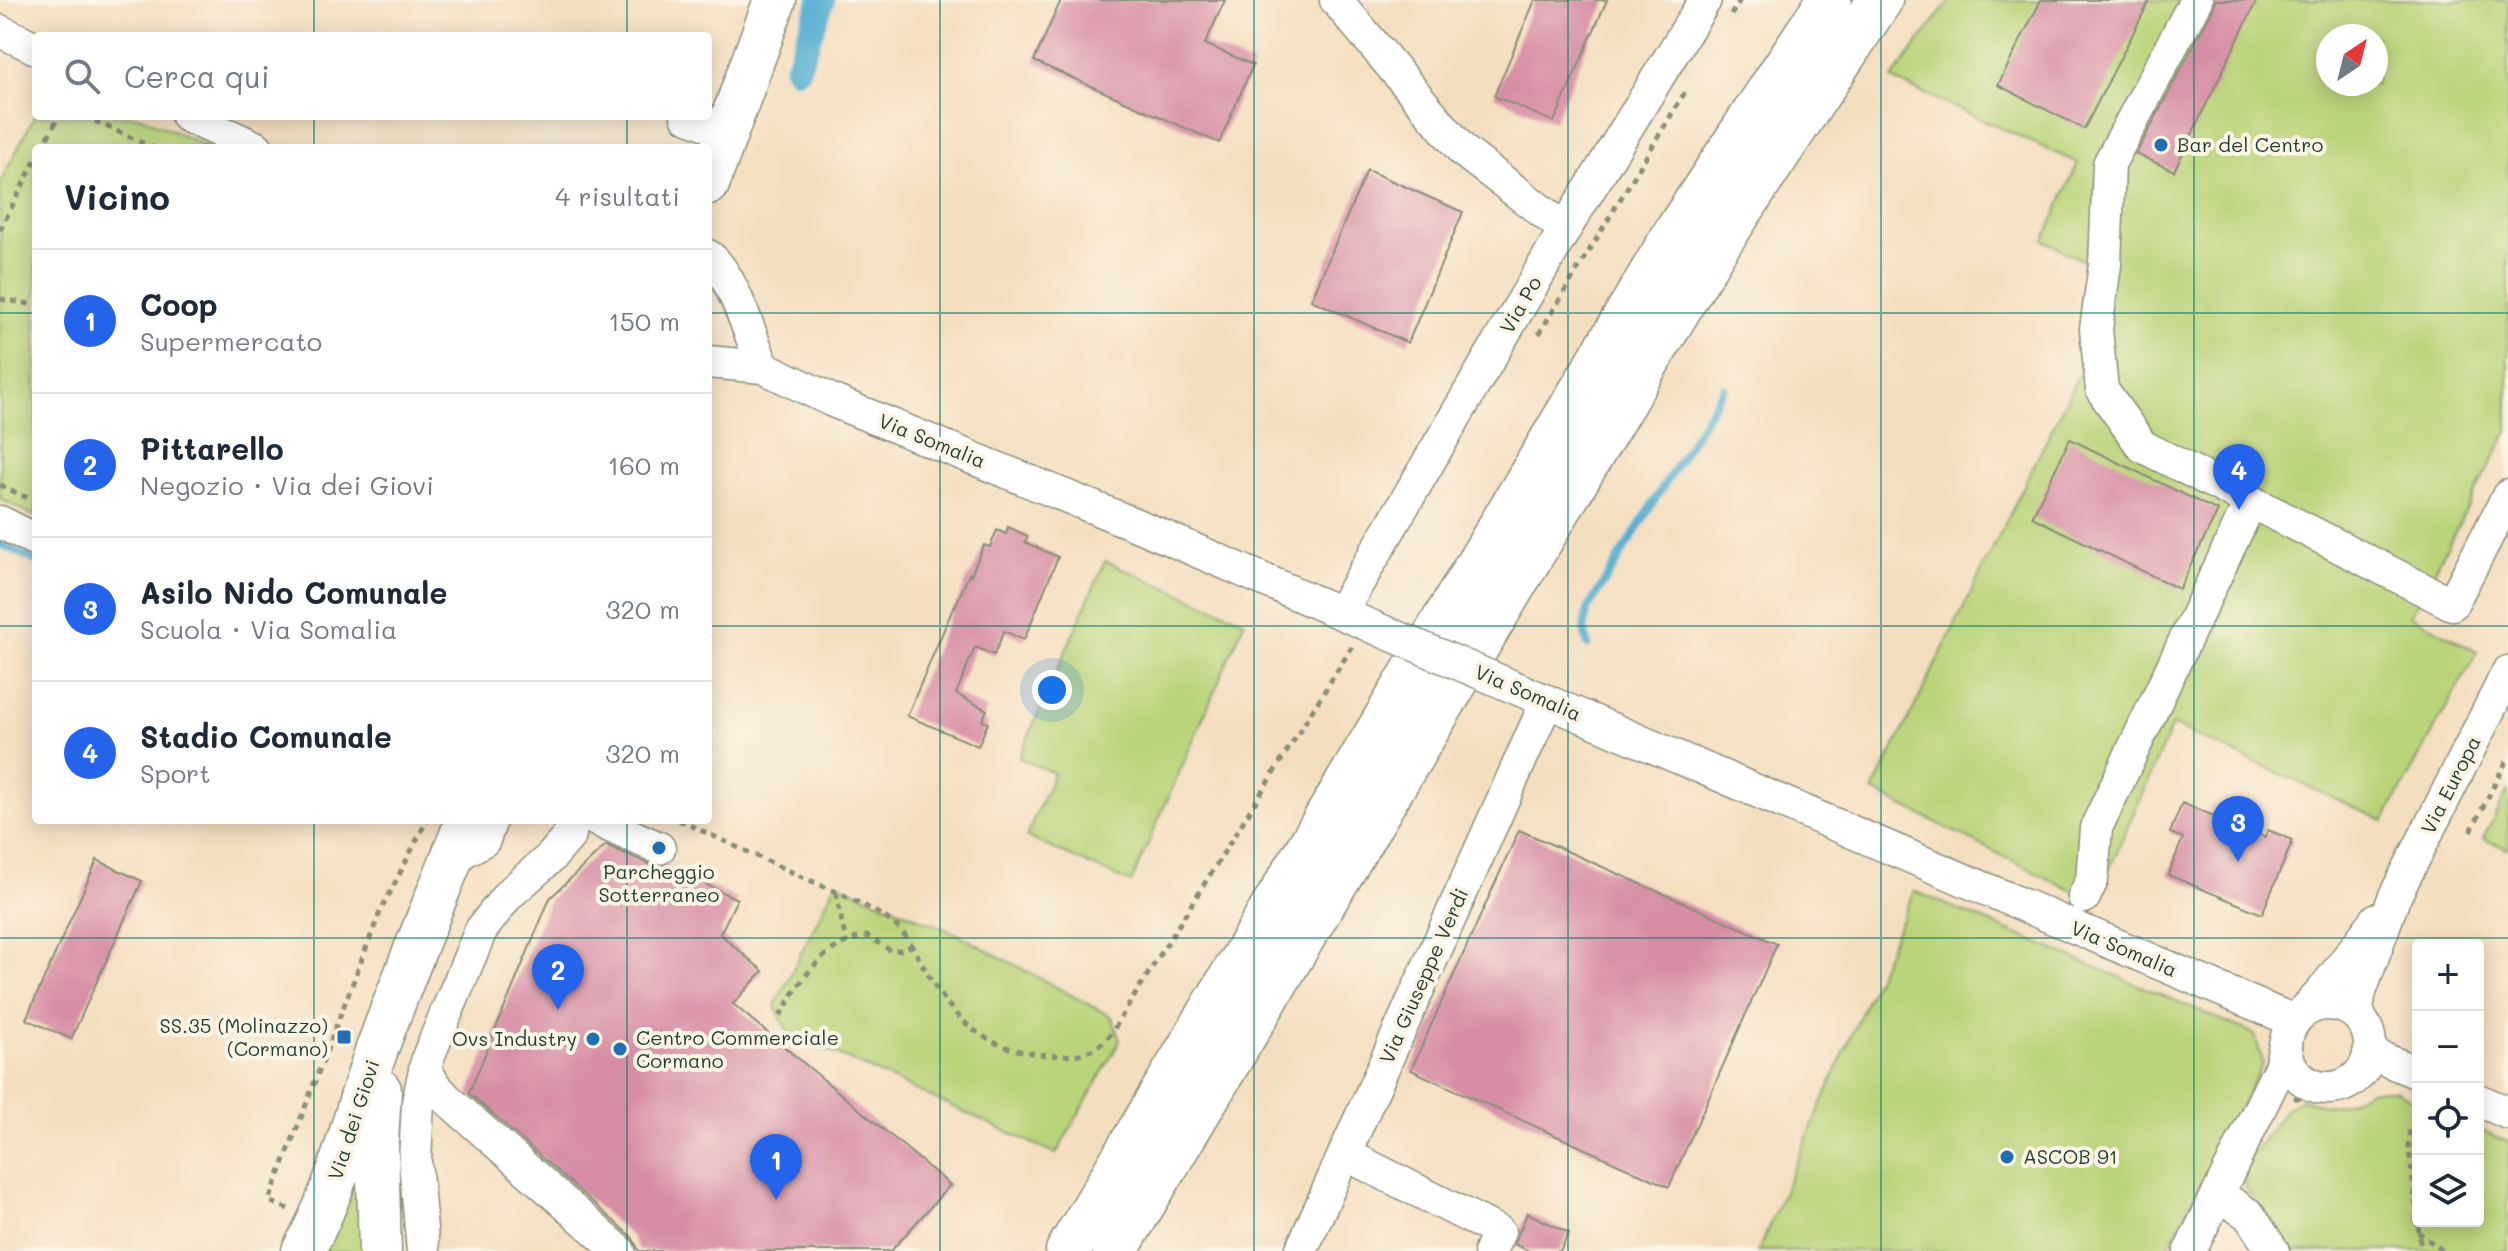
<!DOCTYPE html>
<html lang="it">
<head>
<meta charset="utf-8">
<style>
  :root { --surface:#fff; --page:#f2f2f3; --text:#1f2937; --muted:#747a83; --line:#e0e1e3; --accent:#2563eb }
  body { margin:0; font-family:Mali,sans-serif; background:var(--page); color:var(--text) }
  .controls { position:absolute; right:24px; bottom:24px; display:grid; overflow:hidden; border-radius:8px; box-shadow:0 4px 20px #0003 }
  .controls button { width:72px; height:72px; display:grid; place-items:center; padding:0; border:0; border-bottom:2px solid var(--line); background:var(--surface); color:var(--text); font:40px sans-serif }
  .compass { position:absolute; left:2316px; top:24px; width:72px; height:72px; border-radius:50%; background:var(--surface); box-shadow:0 4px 20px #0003; rotate:35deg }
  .you { position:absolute; left:1052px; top:690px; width:28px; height:28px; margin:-20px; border:6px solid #fff; border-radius:50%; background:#1a73e8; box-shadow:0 0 0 12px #1a73e833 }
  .badge { display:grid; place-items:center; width:52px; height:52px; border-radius:50%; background:var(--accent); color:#fff; font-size:26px; font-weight:700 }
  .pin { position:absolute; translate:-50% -66px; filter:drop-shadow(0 2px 4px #0008) }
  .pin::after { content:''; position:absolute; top:42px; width:28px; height:24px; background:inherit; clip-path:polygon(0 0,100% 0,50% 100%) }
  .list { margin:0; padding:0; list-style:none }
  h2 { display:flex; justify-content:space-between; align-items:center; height:104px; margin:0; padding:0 32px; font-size:34px }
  h2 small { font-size:26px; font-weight:400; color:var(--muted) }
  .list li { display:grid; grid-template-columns:52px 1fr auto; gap:24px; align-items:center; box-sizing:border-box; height:144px; padding:0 32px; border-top:2px solid var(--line) }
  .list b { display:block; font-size:30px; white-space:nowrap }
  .list p { margin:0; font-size:26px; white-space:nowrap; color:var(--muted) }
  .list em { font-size:26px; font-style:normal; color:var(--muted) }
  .icon { flex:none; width:44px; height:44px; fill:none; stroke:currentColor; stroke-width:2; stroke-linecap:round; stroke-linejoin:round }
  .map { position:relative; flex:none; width:2508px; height:1251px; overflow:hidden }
  .search { position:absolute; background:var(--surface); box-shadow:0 4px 20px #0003; left:32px; top:32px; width:680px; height:88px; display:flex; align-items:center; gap:20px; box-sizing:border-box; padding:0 28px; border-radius:8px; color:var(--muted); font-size:30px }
  .panel { position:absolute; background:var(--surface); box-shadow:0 4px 20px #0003; left:32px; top:144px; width:680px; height:680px; border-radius:8px }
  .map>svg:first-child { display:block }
</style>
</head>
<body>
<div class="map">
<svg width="2508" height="1251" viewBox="0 0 2508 1251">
  <rect width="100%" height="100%" fill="#fcf5e5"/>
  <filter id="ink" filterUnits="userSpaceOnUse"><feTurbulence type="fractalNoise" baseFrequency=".0125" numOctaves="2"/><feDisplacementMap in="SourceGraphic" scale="16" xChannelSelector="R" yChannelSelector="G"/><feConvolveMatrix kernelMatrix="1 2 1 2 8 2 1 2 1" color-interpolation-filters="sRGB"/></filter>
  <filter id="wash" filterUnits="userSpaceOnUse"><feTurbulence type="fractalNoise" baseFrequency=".006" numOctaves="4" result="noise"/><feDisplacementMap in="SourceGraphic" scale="32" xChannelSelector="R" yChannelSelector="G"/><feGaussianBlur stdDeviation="1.8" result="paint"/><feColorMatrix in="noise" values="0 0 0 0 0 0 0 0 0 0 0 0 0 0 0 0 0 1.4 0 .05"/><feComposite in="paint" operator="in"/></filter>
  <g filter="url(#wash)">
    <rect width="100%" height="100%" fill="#f4dec0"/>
    <path fill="#bad47a" stroke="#6c8857" stroke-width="2" fill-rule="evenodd" d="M 1950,0 L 2508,0 L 2508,431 L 2411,615 L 2477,652 L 2384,821 L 2172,725 L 2095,902 L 1873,791 L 2081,370 L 2091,265 L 2044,240 L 2078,163 L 1892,79 ZM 2328,36 L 2376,36 L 2376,84 L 2328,84 Z
      M 36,113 L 36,116 L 139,116 L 210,148 L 36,148 L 36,517 L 0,499 L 0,183 Z
      M 1105,561 L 1245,621 L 1131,883 L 1026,837 L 1054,773 L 1019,758 Z
      M 2508,790 L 2508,849 L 2483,839 Z
      M 836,883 L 959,935 L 1112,1017 L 1120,1041 L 1056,1154 L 788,1032 L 775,1006 Z
      M 1914,891 L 2255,1034 L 2263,1064 L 2166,1251 L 1758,1251 Z
      M 2369,1090 L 2395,1090 L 2418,1103 L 2418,1221 L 2478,1221 L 2478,1129 L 2508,1142 L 2508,1251 L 2290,1251 L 2246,1188 L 2245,1165 L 2286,1109 L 2300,1099 C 2334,1108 2338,1109 2369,1090 Z
      M 361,1167 L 368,1251 L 316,1251 Z"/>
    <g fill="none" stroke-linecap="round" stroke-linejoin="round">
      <path stroke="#53add1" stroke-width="8" d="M 0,544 L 36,561
        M 1588,645 L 1584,629 L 1587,610 L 1724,388"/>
      <path stroke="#53add1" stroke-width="26" d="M 797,69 L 822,0"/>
    </g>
    <g id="blocks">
      <path fill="#d78ea5" d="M 1061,0 L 1225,0 L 1205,44 L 1253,65 L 1219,143 L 1034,61 Z
        M 1535,0 L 1607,0 L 1554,122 L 1494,96 Z
        M 2041,0 L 2150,0 L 2084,129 L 1998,85 Z
        M 2215,0 L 2257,0 L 2174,171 L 2136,154 L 2213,9 Z
        M 1367,170 L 1463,212 L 1408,343 L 1311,300 Z
        M 2070,439 L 2218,511 L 2179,589 L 2032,517 Z
        M 1008,527 L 1028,536 L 1025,542 L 1058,557 L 1024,640 L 1004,631 L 994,655 L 975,647 L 956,694 L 987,710 L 982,721 L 988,723 L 978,746 L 907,716 L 954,606 L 955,607 L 969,574 L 971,575 L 984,545 L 990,547 L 997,530 L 1006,534 Z
        M 2182,803 L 2265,837 L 2268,830 L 2293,840 L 2262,914 L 2168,875 L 2183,838 L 2170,833 Z
        M 1519,830 L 1777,944 L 1669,1187 L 1411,1070 Z
        M 606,845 L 651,865 L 665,865 L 737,899 L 720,934 L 763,971 L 733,1004 L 950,1185 L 891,1251 L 639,1251 L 632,1237 L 469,1093 L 550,898 Z
        M 97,860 L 142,881 L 71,1039 L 26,1019 Z
        M 1527,1213 L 1569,1233 L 1560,1251 L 1529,1251 L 1514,1244 Z"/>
    </g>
  </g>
  <g filter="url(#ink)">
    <use href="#blocks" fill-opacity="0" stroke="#8a8e7a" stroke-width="2"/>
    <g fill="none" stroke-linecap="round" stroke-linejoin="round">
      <defs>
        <path id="minor" d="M 1336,0 L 1463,151 L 1565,229
          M 2196,0 L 2109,164 L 2105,265 L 2096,329 L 2102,390 L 2142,446 L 2452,604 L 2508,496
          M 0,31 L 36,48
          M 187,116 L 257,148
          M 687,116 L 727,133
          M 708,256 C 731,270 752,340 763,367
          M 708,362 L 763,367 L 833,401 L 1151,531 L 1373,627
          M 0,522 L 36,540
          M 1341,612 L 1565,229 L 1705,0
          M 1523,691 L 2294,1021
          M 596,820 L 659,848
          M 452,858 L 484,840 L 491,820
          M 2084,897 L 2092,880 L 2096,828 L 2251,501
          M2286 1046a42 42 0 1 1 84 0a42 42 0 1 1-84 0Z
          M 2304,1011 L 2322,992 L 2377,919
          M 2362,1022 L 2357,1009 L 2360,992 L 2394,898 L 2508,672
          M 2369,1053 L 2418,1073
          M 425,1068 L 434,1085 L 447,1099 L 619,1251
          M 2478,1100 L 2508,1113
          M 1345,1154 L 1499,1232 L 1490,1251
          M 2218,1194 L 2249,1215 L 2273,1251
          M 423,1251 L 415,1161 L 418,1102 L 428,1057 L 481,930 L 508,895 L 551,857 L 570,835 L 572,820
          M 1301,1251 L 1547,701
          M 2190,1251 L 2280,1067 L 2286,1040"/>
        <path id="major" d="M 708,184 L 775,0
          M 303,1251 C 339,1188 353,1117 377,1049 C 405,972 437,896 467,820
          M 380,1251 L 377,1143 L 380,1090"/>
        <path id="highway" d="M 1068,1251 L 1675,234 L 1829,0
          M 1115,1251 L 1713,252 L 1880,0"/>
      </defs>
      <use href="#minor" stroke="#8a8e7a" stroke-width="35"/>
      <use href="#major" stroke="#8a8e7a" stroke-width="45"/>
      <use href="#highway" stroke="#8a8e7a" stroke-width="47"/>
      <path stroke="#8a8e7a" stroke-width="5" stroke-dasharray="6 6" stroke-linecap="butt" d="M 1731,15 L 1740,0
        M 84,116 L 154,148
        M 42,148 L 59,116
        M 0,230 L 36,159
        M 0,299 L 36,305
        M 1539,334 L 1685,92
        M 0,485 L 36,502
        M 679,820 C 719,839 759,857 800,876 C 829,889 860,901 887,919 C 905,930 914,949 923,966 C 954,1021 984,1051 1050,1055 C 1074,1057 1095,1054 1110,1035 L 1352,647
        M 2471,831 L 2508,758
        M 836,893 L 846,942
        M 780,1016 C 801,980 823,943 867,936 L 893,952 L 912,946
        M 2294,1099 L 2299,1097 L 2339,1101 L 2372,1085
        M 2418,1122 L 2411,1127 L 2408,1139 L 2421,1251
        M 288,1209 L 269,1201 L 380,912 L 427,820
        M 2418,1232 L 2443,1251"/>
      <use href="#minor" stroke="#fff" stroke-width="32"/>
      <use href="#major" stroke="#fff" stroke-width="42"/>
      <use href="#highway" stroke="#fff" stroke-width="44"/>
      <defs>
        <path id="minor-bridge" d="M 1373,627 L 1523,691"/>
      </defs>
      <use href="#minor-bridge" stroke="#8a8e7a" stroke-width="35" stroke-linecap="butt"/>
      <use href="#minor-bridge" stroke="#fff" stroke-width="32"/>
    </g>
  </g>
  <path fill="none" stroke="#0f766e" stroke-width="2" stroke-opacity="0.55" d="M 314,0 L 314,36M 627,0 L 627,36M 940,0 L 940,1251M 1254,0 L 1254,1251M 1568,0 L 1568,1251M 1881,0 L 1881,1251M 2194,0 L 2194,1251M 314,116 L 314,148M 627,116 L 627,148M 0,313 L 36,313M 708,313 L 2508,313M 0,626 L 36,626M 708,626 L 2508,626M 314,820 L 314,1251M 627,820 L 627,1251M 0,938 L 2508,938"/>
  <g fill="#1f6fb2" stroke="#fcf5e5" stroke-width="3">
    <circle cx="2161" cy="145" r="8"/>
    <circle cx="659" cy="848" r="8"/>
    <rect x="336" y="1029" width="16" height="16" rx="4"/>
    <circle cx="593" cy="1039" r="8"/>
    <circle cx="620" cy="1049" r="8"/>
    <circle cx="2007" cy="1157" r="8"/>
  </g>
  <g text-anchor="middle" stroke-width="8" stroke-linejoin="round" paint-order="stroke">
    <g font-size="20" fill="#1f3d34" stroke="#fcf5e5" text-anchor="start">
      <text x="2177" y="152">Bar del Centro</text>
      <text x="659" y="879" text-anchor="middle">Parcheggio<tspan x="659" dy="23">Sotterraneo</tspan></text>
      <text x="328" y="1033" text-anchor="end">SS.35 (Molinazzo)<tspan x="328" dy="23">(Cormano)</tspan></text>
      <text x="636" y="1045">Centro Commerciale<tspan x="636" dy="23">Cormano</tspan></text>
      <text x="577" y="1046" text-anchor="end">Ovs Industry</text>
      <text x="2023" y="1164">ASCOB 91</text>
    </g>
    <g font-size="20" fill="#1f3d34" stroke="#fcf5e5">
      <text transform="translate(1521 305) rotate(-60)" y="7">Via Po</text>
      <text transform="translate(932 441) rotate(22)" y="7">Via Somalia</text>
      <text transform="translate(1528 693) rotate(23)" y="7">Via Somalia</text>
      <text transform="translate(2451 785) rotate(-63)" y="7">Via Europa</text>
      <text transform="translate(2124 949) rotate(23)" y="7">Via Somalia</text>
      <text transform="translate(1424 976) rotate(-66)" y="7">Via Giuseppe Verdi</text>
      <text transform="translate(354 1120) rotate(-72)" y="7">Via dei Giovi</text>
    </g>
  </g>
</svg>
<div class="controls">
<button>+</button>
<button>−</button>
<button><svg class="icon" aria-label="locate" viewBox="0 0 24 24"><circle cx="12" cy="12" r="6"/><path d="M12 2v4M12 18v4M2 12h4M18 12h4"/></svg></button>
<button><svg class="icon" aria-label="layers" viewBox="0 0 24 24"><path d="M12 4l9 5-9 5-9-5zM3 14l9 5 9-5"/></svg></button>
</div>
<svg class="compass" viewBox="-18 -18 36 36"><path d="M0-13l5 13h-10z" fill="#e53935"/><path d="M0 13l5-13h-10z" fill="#747a83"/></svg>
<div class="you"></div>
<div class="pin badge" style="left:776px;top:1200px">1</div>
<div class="pin badge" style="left:558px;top:1010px">2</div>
<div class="pin badge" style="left:2238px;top:862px">3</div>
<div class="pin badge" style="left:2239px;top:510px">4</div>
<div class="search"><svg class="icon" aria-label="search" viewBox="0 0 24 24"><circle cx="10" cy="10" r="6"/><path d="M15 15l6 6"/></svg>Cerca qui</div>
<section class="panel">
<h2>Vicino<small>4 risultati</small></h2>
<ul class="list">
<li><span class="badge">1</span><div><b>Coop</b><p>Supermercato</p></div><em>150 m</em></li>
<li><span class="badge">2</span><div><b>Pittarello</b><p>Negozio · Via dei Giovi</p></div><em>160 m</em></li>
<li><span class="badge">3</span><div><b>Asilo Nido Comunale</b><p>Scuola · Via Somalia</p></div><em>320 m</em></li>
<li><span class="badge">4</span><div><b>Stadio Comunale</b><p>Sport</p></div><em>320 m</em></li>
</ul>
</section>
</div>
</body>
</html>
